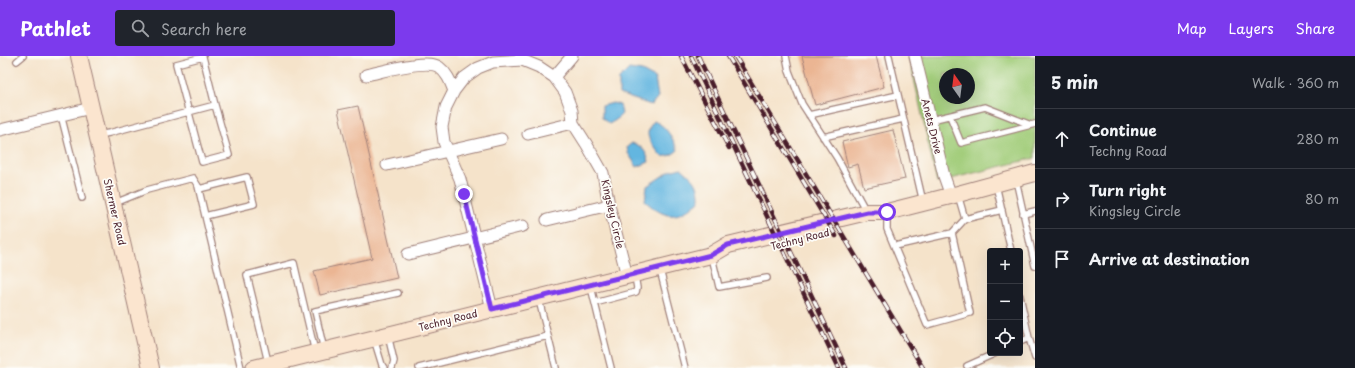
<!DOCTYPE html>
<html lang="en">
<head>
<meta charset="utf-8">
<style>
  :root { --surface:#171b24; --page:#20242c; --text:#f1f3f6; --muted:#9ea1a6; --line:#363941; --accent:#7c3aed }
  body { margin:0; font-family:"Playpen Sans",sans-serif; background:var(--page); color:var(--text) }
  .controls { position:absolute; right:12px; bottom:12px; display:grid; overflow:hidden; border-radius:4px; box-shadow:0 4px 16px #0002 }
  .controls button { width:36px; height:36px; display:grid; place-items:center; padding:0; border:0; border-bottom:1px solid var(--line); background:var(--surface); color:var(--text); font:20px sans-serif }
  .compass { position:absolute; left:939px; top:12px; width:36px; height:36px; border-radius:50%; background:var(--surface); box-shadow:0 4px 16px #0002; rotate:346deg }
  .stop { position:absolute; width:12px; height:12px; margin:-9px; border:3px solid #7c3aed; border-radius:50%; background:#fff }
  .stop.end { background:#7c3aed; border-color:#fff; box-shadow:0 1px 4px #0008 }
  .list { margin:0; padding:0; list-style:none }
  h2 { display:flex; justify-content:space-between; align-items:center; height:52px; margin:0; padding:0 16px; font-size:17px }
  h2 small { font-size:13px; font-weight:400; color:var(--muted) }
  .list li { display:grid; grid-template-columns:26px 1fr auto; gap:12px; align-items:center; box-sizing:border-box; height:60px; padding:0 16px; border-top:1px solid var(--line) }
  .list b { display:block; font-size:15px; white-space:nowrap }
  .list p { margin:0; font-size:13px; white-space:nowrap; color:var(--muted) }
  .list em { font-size:13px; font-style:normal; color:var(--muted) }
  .icon { flex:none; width:22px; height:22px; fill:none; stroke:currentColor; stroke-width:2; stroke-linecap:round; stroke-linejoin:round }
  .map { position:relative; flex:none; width:1035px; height:312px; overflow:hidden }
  header { display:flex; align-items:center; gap:24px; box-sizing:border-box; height:56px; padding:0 20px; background:var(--accent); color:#fff }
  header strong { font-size:19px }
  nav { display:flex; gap:22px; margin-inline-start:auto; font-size:14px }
  .search { width:280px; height:36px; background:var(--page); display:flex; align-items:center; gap:10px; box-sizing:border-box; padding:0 14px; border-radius:4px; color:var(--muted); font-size:15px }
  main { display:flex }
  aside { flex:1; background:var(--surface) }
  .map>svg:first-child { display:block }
</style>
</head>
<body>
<header>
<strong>Pathlet</strong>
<div class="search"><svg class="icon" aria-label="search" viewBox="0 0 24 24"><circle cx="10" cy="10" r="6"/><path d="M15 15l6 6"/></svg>Search here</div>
<nav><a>Map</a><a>Layers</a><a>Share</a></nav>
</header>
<main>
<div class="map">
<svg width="1035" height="312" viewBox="0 0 1035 312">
  <rect width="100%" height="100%" fill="#fdfcf7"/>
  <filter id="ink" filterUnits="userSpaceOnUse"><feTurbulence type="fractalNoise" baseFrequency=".025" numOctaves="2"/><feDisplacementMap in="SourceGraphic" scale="8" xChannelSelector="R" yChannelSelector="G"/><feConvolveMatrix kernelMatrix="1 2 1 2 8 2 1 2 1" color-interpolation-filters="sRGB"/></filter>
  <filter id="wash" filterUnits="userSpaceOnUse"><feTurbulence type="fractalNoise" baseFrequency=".012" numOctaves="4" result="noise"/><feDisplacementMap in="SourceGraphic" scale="16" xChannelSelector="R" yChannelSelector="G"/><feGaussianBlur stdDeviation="0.9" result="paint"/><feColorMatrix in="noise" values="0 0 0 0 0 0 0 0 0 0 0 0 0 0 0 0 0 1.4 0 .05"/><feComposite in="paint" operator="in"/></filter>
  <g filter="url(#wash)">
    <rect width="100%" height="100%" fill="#f5e3ca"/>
    <path fill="#a0cc78" stroke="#757652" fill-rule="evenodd" d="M 909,0 L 1035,0 L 1035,102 L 962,120 L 937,127 ZM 945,18 L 969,18 L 969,42 L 945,42 Z"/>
    <path fill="#64b6e0" stroke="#576a86" d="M 629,13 L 642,15 L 655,22 L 658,41 L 651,49 L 619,38 L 619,23 Z
      M 613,47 L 620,49 L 622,58 L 616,64 L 609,68 L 602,62 L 602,50 Z
      M 654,65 C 667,70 672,82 678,94 C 672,99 668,101 661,100 C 652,87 641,80 654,65 Z
      M 632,87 C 642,89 647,97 649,106 L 637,111 L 628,97 L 627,91 Z
      M 681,112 C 694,123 700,128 699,145 C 678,164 666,164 645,145 L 647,130 L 670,115 Z"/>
    <g id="blocks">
      <path fill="#ebb593" d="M 802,0 L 876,0 L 884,31 L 815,49 Z
        M 358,50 L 397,222 L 320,239 L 314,215 L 372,202 L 338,54 Z
        M 893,74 L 905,123 L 864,132 L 858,108 L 848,111 L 842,86 Z"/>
    </g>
  </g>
  <g filter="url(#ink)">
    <use href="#blocks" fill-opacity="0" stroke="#a0817a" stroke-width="1"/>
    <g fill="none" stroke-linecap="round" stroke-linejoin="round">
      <defs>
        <path id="lane" d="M 786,0 L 789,15 L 802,48 L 837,102 L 866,155
          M 889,0 L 923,146
          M 17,5 L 23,0
          M 61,59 L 82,142
          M 809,59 L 898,39
          M 950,60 L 961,87 L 1035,68
          M 931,64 L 985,51 L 1031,69
          M 99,79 L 109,77 L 215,49 L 229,99 L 202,106 L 176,8 L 203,1 L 215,49
          M 823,81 L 903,63
          M 1016,124 L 1035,210
          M 996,129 L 1011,195
          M 199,133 L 247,121 L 254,148 L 205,160
          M 115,147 L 147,134 L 193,122 L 198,130 L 241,312
          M 887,158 L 887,173 L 927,269 L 970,257 L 952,177 L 965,163 L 958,139
          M 1023,158 L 1035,155
          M 965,163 L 1002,154
          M 895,190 L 952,177
          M 712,201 L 719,231 L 767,222
          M 660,214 L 685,312
          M 591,231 L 602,276 L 611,312
          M 1020,240 L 1029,282 L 1020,286
          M 539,244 L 556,312
          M 595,247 L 636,236 L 637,232 L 635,220
          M 388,279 L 394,305 L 392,312
          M 1029,282 L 1035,302
          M 374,283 L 382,309 L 384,312
          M 324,294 L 315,255 L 398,237
          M 268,306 L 247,219 L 294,207 L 315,296
          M 967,310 L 996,297
          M 419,312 L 548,280"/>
        <path id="street" d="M 915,0 L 944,120 L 951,140
          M 366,19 C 382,16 426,2 439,11 C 447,17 450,25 454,35
          M 554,21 L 572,0
          M 0,74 L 91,52
          M 528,78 L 573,67
          M 387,109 L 501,83
          M 547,164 L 609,149
          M 408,198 L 523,170
          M 492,253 L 460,123 L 444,86 L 442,71 L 446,51 L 454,35 L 464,22 L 478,12 L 493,6 L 522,4 L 539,11 L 554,21 L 565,36 L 572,55 L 573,67 L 587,89 L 603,117 L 609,149 L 627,220"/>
        <path id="secondary" d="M 79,0 L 151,312
          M 254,312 L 711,199 L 728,189 L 867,156 L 887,156 L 958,138 L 1035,117"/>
      </defs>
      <use href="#lane" stroke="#a0817a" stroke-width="8"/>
      <use href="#street" stroke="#a0817a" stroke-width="13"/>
      <use href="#secondary" stroke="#a0817a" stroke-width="18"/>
      <use href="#lane" stroke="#fff" stroke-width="5.5"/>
      <use href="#street" stroke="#fff" stroke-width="11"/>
      <use href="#secondary" stroke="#fbe5cf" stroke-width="16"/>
      <defs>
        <path id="rail" d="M 681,0 L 729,92
          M 691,0 L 839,312
          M 698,0 L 846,312
          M 728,0 L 836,180
          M 735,0 L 923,312"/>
      </defs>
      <use href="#rail" stroke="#4a1f2b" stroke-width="4.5"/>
      <use href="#rail" stroke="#fdfcf7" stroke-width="3" stroke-dasharray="9" stroke-linecap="butt"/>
    </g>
  </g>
  <g fill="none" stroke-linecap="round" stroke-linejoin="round" filter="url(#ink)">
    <path stroke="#7c3aed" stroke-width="5" d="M 464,138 L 492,253 L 711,199 L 728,189 L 867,156 L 887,156"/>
  </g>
  <g text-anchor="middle" stroke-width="3.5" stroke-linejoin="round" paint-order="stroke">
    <g font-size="10" fill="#4a1f2b" stroke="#fdfcf7">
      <text transform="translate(932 70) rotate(76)" y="4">Anets Drive</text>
      <text transform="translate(115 156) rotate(77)" y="4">Shermer Road</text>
      <text transform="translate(613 158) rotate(77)" y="4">Kingsley Circle</text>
      <text transform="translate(800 183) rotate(-14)" y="4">Techny Road</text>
      <text transform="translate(448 264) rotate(-14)" y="4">Techny Road</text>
    </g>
  </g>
</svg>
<div class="controls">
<button>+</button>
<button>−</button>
<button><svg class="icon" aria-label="locate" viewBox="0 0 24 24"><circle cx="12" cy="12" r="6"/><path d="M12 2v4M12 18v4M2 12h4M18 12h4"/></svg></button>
</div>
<svg class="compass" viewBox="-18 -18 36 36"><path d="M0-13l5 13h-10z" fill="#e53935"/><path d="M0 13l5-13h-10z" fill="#9ea1a6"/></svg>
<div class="stop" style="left:887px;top:156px"></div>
<div class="stop end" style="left:464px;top:138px"></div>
</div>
<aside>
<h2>5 min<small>Walk · 360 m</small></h2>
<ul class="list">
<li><svg class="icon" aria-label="ahead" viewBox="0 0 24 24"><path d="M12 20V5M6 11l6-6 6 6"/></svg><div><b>Continue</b><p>Techny Road</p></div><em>280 m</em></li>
<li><svg class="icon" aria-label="right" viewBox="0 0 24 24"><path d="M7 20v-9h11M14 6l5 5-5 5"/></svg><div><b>Turn right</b><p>Kingsley Circle</p></div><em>80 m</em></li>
<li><svg class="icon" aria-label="arrive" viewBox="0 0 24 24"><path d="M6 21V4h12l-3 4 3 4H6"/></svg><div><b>Arrive at destination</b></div></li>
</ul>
</aside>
</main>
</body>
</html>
